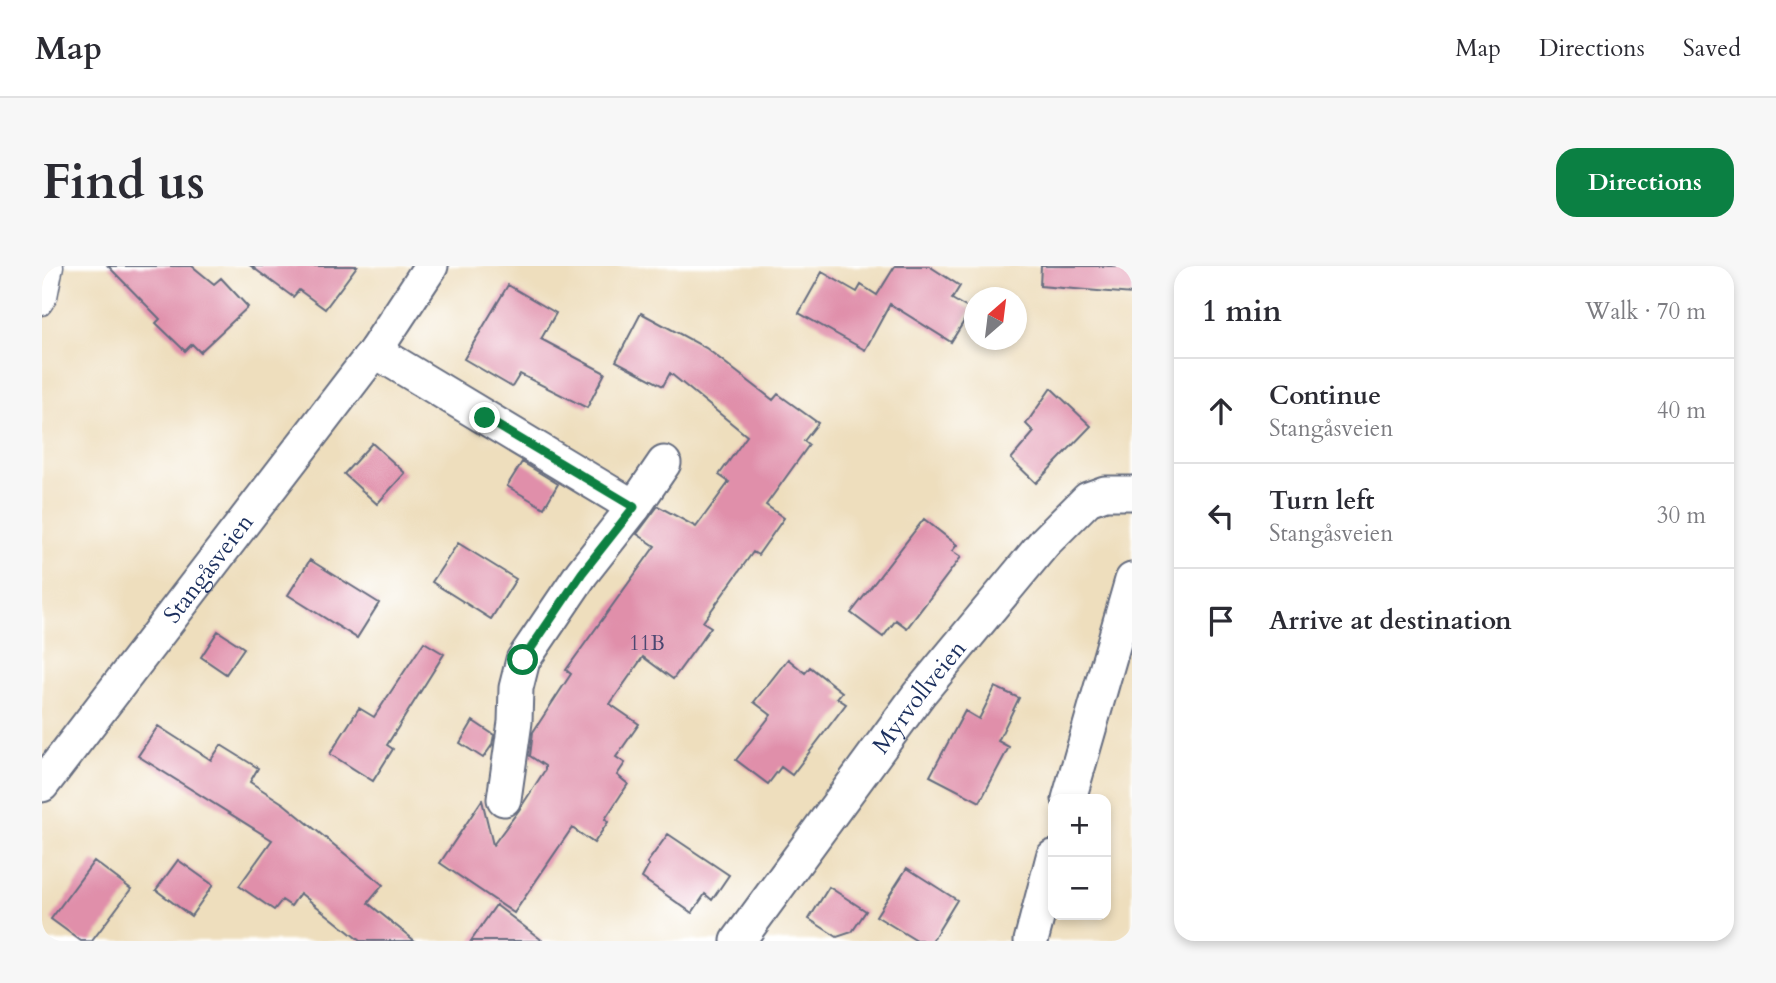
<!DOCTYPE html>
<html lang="en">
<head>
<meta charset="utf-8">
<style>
  :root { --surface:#fff; --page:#f7f7f7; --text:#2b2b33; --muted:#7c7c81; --line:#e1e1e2; --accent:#0b8043 }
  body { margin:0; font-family:Cardo,serif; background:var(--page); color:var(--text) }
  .controls { position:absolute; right:21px; bottom:21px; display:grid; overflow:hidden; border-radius:14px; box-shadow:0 4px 10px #0003 }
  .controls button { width:63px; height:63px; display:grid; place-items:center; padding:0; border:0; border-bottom:2px solid var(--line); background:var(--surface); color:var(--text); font:35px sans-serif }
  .compass { position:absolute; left:922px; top:21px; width:63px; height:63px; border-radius:50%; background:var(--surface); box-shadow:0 4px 10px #0003; rotate:28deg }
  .stop { position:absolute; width:21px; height:21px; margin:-16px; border:5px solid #0b8043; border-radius:50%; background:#fff }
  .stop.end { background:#0b8043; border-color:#fff; box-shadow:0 2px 7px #0008 }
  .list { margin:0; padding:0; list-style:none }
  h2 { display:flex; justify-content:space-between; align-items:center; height:91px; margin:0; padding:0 28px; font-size:30px }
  h2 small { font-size:23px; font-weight:400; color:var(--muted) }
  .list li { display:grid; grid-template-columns:46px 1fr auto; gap:21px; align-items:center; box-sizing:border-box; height:105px; padding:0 28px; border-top:2px solid var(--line) }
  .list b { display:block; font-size:26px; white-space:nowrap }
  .list p { margin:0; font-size:23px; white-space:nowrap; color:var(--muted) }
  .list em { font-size:23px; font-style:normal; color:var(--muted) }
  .icon { flex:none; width:38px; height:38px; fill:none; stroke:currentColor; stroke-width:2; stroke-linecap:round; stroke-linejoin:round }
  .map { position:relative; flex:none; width:1090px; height:675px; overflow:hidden; border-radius:21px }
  header { display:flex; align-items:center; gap:42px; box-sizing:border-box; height:98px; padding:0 35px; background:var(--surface); border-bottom:2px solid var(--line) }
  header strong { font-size:33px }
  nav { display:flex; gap:38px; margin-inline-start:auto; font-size:24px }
  .intro { display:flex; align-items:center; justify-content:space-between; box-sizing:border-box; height:168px; padding:0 42px }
  h1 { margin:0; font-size:49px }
  .button { padding:18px 32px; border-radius:21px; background:var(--accent); color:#fff; font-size:24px; font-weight:700 }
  main { display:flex; gap:42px; padding:0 42px }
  aside { flex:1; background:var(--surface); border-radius:21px; box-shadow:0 4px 10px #0003 }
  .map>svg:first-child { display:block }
</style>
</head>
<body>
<header>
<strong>Map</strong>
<nav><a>Map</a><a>Directions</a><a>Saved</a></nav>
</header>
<div class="intro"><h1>Find us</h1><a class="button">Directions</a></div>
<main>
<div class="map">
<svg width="1090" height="675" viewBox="0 0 1090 675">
  <rect width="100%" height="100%" fill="#fff"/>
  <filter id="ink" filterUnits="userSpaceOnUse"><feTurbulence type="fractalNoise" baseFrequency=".0143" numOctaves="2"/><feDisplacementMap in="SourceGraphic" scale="14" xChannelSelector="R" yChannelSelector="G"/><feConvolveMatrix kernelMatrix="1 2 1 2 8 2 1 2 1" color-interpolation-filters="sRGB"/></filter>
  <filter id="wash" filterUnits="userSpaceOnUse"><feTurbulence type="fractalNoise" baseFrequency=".00686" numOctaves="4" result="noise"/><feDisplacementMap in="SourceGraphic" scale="28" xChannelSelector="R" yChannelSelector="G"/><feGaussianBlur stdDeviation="1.57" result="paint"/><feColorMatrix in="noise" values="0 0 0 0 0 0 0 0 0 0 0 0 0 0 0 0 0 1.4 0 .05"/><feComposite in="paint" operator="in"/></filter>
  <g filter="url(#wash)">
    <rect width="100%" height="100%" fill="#eedebd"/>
    <g id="blocks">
      <path fill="#e08faa" d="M 66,0 L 150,0 L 172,18 L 179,12 L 206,41 L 158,86 L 150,78 L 143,85 L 114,57 L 118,53 Z
        M 209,0 L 315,0 L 283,43 L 257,24 L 251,31 Z
        M 853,0 L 887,0 L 918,20 L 910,33 L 929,44 L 909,76 L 848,38 L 823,84 L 757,47 L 780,6 L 815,26 L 819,19 L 835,29 Z
        M 999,0 L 1090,0 L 1090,28 L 998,20 Z
        M 466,19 L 514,47 L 499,73 L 563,107 L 545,142 L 478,108 L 470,121 L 422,93 Z
        M 599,47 L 664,82 L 731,134 L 736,128 L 776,157 L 762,175 L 767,179 L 724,239 L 742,252 L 716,289 L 711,286 L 661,356 L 669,361 L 631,413 L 601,391 L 568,438 L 597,458 L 574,491 L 583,497 L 575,509 L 586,518 L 563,553 L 566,556 L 552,577 L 530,562 L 472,647 L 398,597 L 440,534 L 451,579 L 477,544 L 503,504 L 503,500 L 488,490 L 491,466 L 529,408 L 524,404 L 613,280 L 595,268 L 616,240 L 654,261 L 687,216 L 677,209 L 705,170 L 628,107 L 621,120 L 574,95 Z
        M 1009,122 L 1049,160 L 994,217 L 969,193 L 992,166 L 984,158 Z
        M 330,177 L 363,207 L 335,238 L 302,208 Z
        M 480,196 L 516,218 L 502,242 L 465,220 Z
        M 882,253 L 915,279 L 910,285 L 919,291 L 865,362 L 854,354 L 841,371 L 809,347 Z
        M 416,277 L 474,313 L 449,353 L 390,316 Z
        M 268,294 L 337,337 L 315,372 L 246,329 Z
        M 176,365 L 202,382 L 184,408 L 159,391 Z
        M 382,376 L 402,388 L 345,479 L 351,483 L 331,515 L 288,488 L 317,442 L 332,451 Z
        M 746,393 L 763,407 L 768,401 L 800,426 L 795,432 L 804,438 L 750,509 L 739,501 L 726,518 L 694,494 L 729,449 L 712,436 Z
        M 953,421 L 977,432 L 956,475 L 967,481 L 938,536 L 888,510 L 923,445 L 937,453 Z
        M 431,455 L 452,469 L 450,479 L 441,492 L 418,477 Z
        M 116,460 L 169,494 L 179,479 L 216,502 L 208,516 L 242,538 L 341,619 L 326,637 L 373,675 L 318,675 L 258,627 L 249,640 L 240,634 L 232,644 L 197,620 L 230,574 L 96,490 Z
        M 626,568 L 687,609 L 670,634 L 663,628 L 650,647 L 600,612 L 607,599 L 605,597 Z
        M 136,594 L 171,619 L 149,650 L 114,624 Z
        M 52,595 L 89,623 L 50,675 L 39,675 L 9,653 Z
        M 865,602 L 915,634 L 890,675 L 875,675 L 834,650 Z
        M 787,621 L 824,645 L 810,666 L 795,671 L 767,653 Z
        M 454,639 L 501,675 L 429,675 Z"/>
    </g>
  </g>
  <g filter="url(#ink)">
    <use href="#blocks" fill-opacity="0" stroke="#656c7f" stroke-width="2"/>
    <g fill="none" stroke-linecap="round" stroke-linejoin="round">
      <defs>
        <path id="service" d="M 0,40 L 6,31 L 12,0"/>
        <g id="minor">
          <path d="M 333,85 L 592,241 L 622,197"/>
          <path id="s1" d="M 0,519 L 333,85 L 389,0"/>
          <path d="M 462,533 L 473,456 L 474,422 L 481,394 L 540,307 L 592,241"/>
          <path d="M 1027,533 L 1090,314"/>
          <path id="s2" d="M 696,675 L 877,428 L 1003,276 L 1046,233 L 1063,227 L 1090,227"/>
          <path d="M 989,675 L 1011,591"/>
        </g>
      </defs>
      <use href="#service" stroke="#656c7f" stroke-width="21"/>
      <use href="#minor" stroke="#656c7f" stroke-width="37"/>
      <use href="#service" stroke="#fff" stroke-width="18"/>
      <use href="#minor" stroke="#fff" stroke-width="33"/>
    </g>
  </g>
  <g fill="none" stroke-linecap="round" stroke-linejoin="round" filter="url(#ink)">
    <path stroke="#0b8043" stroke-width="9" d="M 443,152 L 592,241 L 540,307 L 481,394"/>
  </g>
  <g text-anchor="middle" stroke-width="6" stroke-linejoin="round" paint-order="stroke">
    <g font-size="21" fill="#4c4771">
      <text x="605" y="384">11B</text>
    </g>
    <g font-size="24" fill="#1b2f5e" stroke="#fff">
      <text dy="8" stroke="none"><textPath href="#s1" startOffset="273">Stangåsveien</textPath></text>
      <text dy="8" stroke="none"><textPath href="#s2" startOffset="304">Myrvollveien</textPath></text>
    </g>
  </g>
</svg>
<div class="controls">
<button>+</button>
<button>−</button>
</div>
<svg class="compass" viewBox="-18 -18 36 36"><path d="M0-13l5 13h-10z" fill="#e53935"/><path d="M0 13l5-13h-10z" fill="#7c7c81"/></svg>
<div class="stop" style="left:481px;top:394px"></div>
<div class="stop end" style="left:443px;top:152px"></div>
</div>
<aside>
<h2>1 min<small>Walk · 70 m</small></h2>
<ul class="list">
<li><svg class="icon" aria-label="ahead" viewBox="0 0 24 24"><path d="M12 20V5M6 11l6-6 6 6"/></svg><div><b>Continue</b><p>Stangåsveien</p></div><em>40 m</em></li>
<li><svg class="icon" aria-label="left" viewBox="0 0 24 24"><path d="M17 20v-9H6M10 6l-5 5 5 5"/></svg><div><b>Turn left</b><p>Stangåsveien</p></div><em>30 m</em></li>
<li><svg class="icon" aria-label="arrive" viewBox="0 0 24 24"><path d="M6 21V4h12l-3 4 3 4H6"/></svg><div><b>Arrive at destination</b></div></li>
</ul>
</aside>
</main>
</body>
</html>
